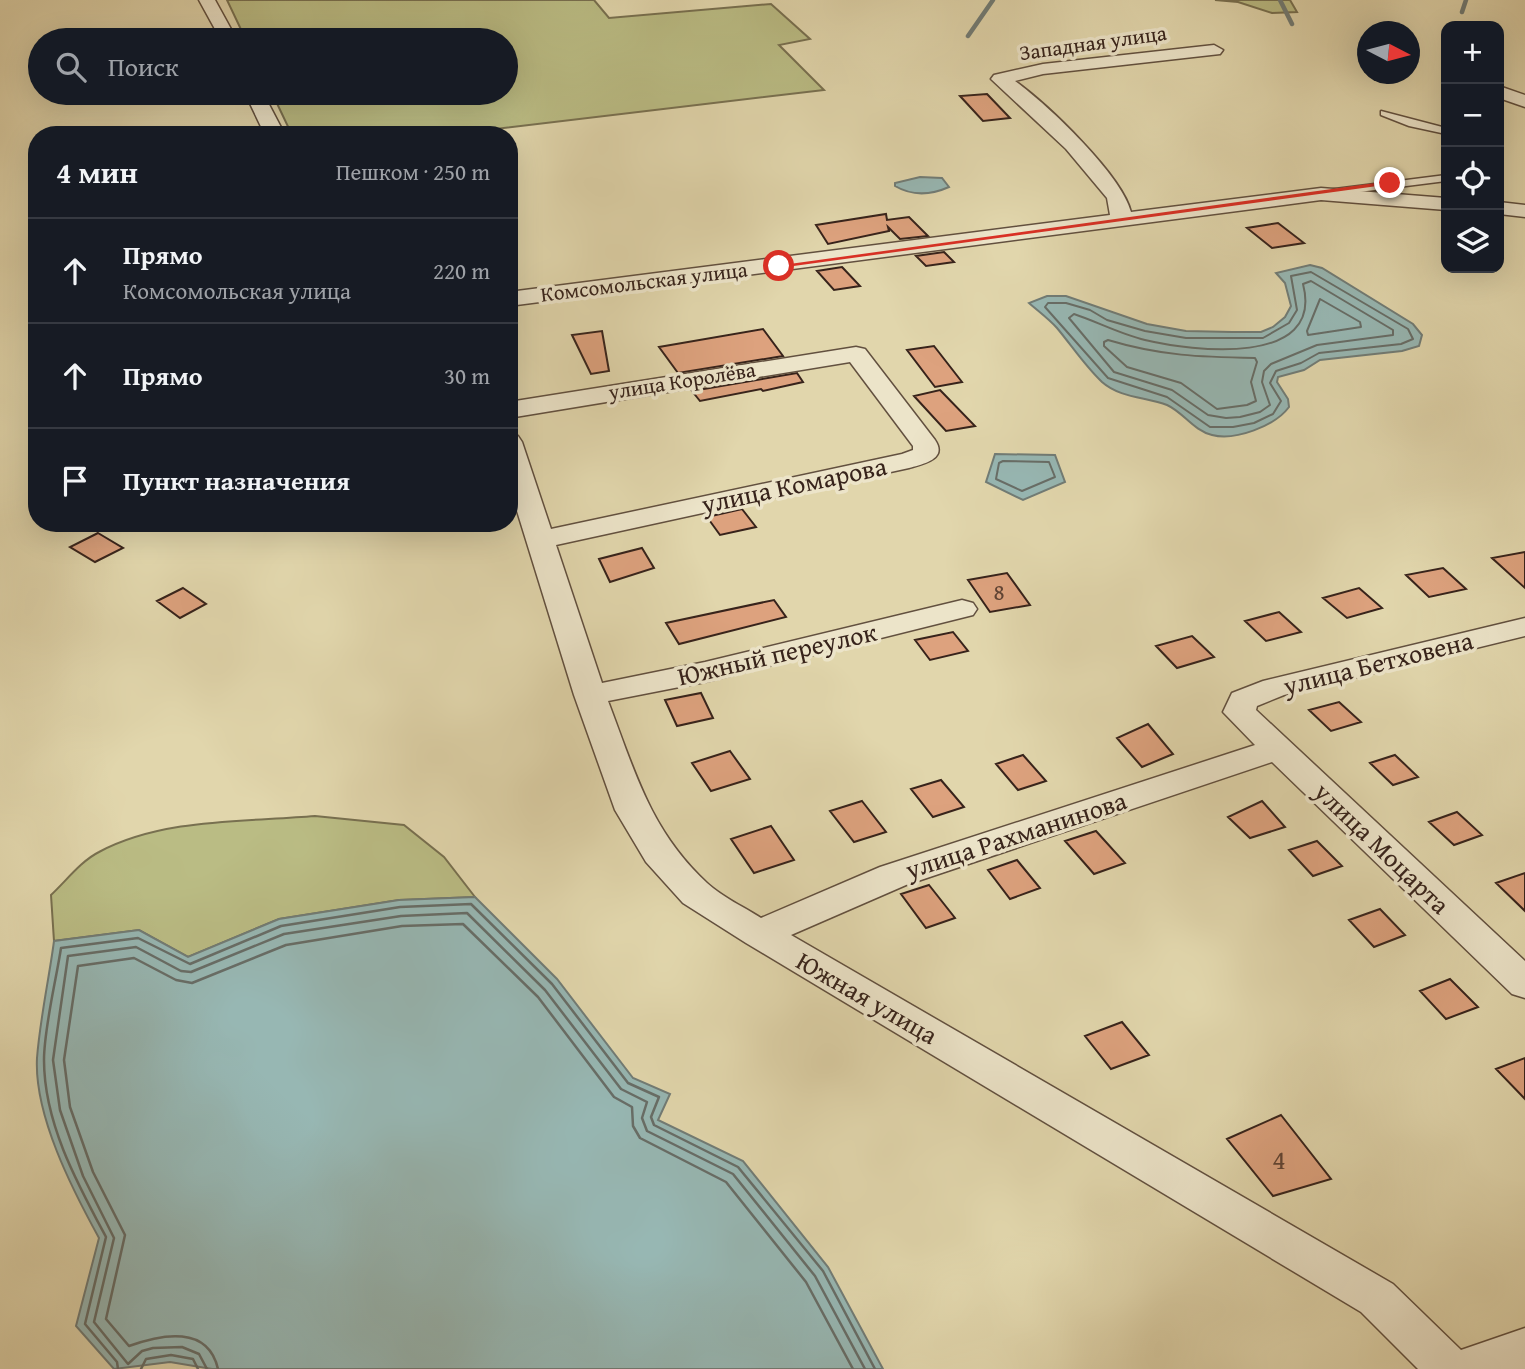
<!DOCTYPE html>
<html lang="ru">
<head>
<meta charset="utf-8">
<style>
  :root { --surface:#171b24; --page:#242831; --text:#f1f3f6; --muted:#9ea1a6; --line:#363941 }
  body { margin:0; font-family:"Gentium Book Plus",serif; background:var(--page); color:var(--text) }
  .controls { position:absolute; right:21px; top:21px; display:grid; overflow:hidden; border-radius:14px; box-shadow:0 7px 28px #0002 }
  .controls button { width:63px; height:63px; display:grid; place-items:center; padding:0; border:0; border-bottom:2px solid var(--line); background:var(--surface); color:var(--text); font:35px sans-serif }
  .compass { position:absolute; left:1357px; top:21px; width:63px; height:63px; border-radius:50%; background:var(--surface); box-shadow:0 7px 28px #0002; rotate:96deg }
  .stop { position:absolute; width:21px; height:21px; margin:-16px; border:5px solid #d93025; border-radius:50%; background:#fff }
  .stop.end { background:#d93025; border-color:#fff; box-shadow:0 2px 7px #0008 }
  .list { margin:0; padding:0; list-style:none }
  h2 { display:flex; justify-content:space-between; align-items:center; height:91px; margin:0; padding:0 28px; font-size:30px }
  h2 small { font-size:23px; font-weight:400; color:var(--muted) }
  .list li { display:grid; grid-template-columns:46px 1fr auto; gap:21px; align-items:center; box-sizing:border-box; height:105px; padding:0 28px; border-top:2px solid var(--line) }
  .list b { display:block; font-size:26px; white-space:nowrap }
  .list p { margin:0; font-size:23px; white-space:nowrap; color:var(--muted) }
  .list em { font-size:23px; font-style:normal; color:var(--muted) }
  .icon { flex:none; width:38px; height:38px; fill:none; stroke:currentColor; stroke-width:2; stroke-linecap:round; stroke-linejoin:round }
  .map { position:relative; flex:none; width:1525px; height:1369px; overflow:hidden }
  .search { position:absolute; background:var(--surface); box-shadow:0 7px 28px #0002; left:28px; top:28px; width:490px; height:77px; display:flex; align-items:center; gap:18px; box-sizing:border-box; padding:0 24px; border-radius:38px; color:var(--muted); font-size:26px }
  .panel { position:absolute; background:var(--surface); box-shadow:0 7px 28px #0002; left:28px; top:126px; width:490px; height:406px; border-radius:28px }
  .map>svg:first-child { display:block }
</style>
</head>
<body>
<div class="map">
<svg width="1525" height="1369" viewBox="0 0 1525 1369">
  <rect width="100%" height="100%" fill="#e1d6ac"/>
  <filter id="stains"><feTurbulence type="fractalNoise" baseFrequency=".00286" numOctaves="4"/><feColorMatrix values="0 0 0 0 .2 0 0 0 0 .09 0 0 0 0 .02 0 0 0 .5 -.17"/></filter>
  <radialGradient id="worn" r=".72"><stop offset=".6" stop-color="#630" stop-opacity="0"/><stop offset="1" stop-color="#630" stop-opacity=".3"/></radialGradient>
  <path fill="#babc84" stroke="#787050" stroke-width="2" d="M 227,0 L 594,0 L 609,18 L 771,4 L 810,39 L 779,45 L 824,90 L 444,135 L 292,135 L 272,93 L 506,93 L 506,40 L 246,40 Z
    M 1215,0 L 1290,0 L 1297,12 L 1272,13 L 1238,2 Z
    M 315,816 L 404,825 L 444,857 L 475,897 L 399,900 L 279,919 L 188,957 L 139,930 L 54,941 L 51,895 C 66,881 81,861 99,852 C 163,818 244,822 315,816 Z"/>
  <path fill="#97b7b3" stroke="#717c76" stroke-width="2" d="M 920,177 L 942,178 L 949,187 C 931,195 912,196 895,186 L 895,183 Z
    M 1310,265 L 1322,268 L 1413,324 L 1422,335 L 1419,346 L 1402,351 L 1320,360 L 1304,370 L 1278,377 L 1277,382 L 1288,399 L 1289,407 C 1275,426 1235,441 1212,435 C 1194,431 1183,412 1167,405 C 1146,397 1120,398 1102,382 C 1085,366 1072,346 1057,328 C 1049,319 1038,311 1029,303 L 1047,296 L 1066,296 L 1147,324 L 1186,331 L 1232,332 L 1261,332 L 1273,327 L 1285,317 L 1291,306 L 1285,283 L 1276,273 Z
    M 995,454 L 1055,455 L 1065,482 L 1023,500 L 986,482 Z
    M 475,897 L 557,979 L 633,1078 L 670,1094 L 658,1120 L 743,1161 L 828,1267 L 883,1369 L 212,1369 L 170,1362 L 114,1369 L 76,1326 L 99,1238 C 72,1189 34,1115 37,1058 C 40,1019 49,979 54,941 L 139,930 L 188,957 L 279,919 L 399,900 Z"/>
  <g fill="none" stroke-linecap="round" stroke-linejoin="round">
    <path stroke="#676d67" stroke-width="2" d="M 1311,272 L 1408,329 L 1413,339 L 1401,344 L 1319,353 L 1301,363 L 1276,371 L 1270,383 L 1281,401 L 1273,414 L 1254,423 L 1233,427 L 1210,427 L 1167,397 L 1108,378 L 1045,307 L 1048,303 L 1066,303 L 1090,310 L 1107,320 L 1145,331 L 1186,338 L 1263,338 L 1289,323 L 1297,310 L 1291,276 Z
      M 1311,281 L 1393,330 L 1393,335 L 1317,345 L 1271,364 L 1264,371 L 1262,382 L 1270,405 L 1260,412 L 1240,417 L 1226,418 L 1208,415 L 1172,390 L 1114,372 L 1069,318 L 1074,314 C 1098,322 1120,334 1145,340 C 1191,351 1325,368 1303,284 Z
      M 1320,299 L 1360,322 L 1361,327 L 1308,335 L 1307,331 Z
      M 1108,340 C 1161,356 1201,357 1255,358 L 1257,362 L 1251,382 L 1256,401 L 1247,405 L 1217,409 L 1181,383 L 1127,367 L 1104,346 L 1104,342 Z
      M 1003,461 L 1049,462 L 1055,477 L 1022,491 L 996,479 L 999,463 Z"/>
    <path stroke="#676d67" stroke-width="2.5" d="M 118,1369 L 117,1362 L 85,1324 L 106,1237 C 77,1183 44,1123 44,1060 C 44,1028 56,981 61,948 L 138,938 L 190,964 L 281,926 L 400,907 L 471,904 L 552,984 L 628,1083 L 659,1097 L 651,1117 L 654,1125 L 738,1167 L 823,1271 L 875,1369
      M 141,1369 L 146,1359 L 171,1355 L 193,1359 L 198,1369
      M 207,1369 L 199,1354 L 182,1347 L 153,1348 L 142,1351 L 128,1364 L 94,1322 L 114,1238 L 83,1176 L 60,1110 L 53,1060 L 68,956 L 136,947 L 181,971 L 191,972 L 284,934 L 401,916 L 467,913 L 545,990 L 621,1089 L 647,1102 L 642,1118 L 647,1131 L 733,1174 L 815,1276 L 865,1369
      M 218,1369 C 208,1325 162,1334 129,1346 L 106,1319 L 125,1235 L 93,1172 L 70,1107 L 64,1060 L 78,966 L 134,958 L 176,980 L 192,983 L 286,945 L 402,926 L 463,924 L 538,997 L 614,1097 L 632,1107 L 633,1126 L 640,1138 L 726,1182 L 806,1282 L 853,1369"/>
    <path stroke="#717c76" stroke-width="4.5" d="M 1280,0 L 1292,24
      M 1462,12 L 1466,0
      M 968,36 L 993,0"/>
  </g>
  <path fill="#dda27e" stroke="#37231b" stroke-width="2" d="M 987,94 L 1010,118 L 983,121 L 960,96 Z
    M 886,214 L 887,220 L 909,217 L 928,236 L 900,239 L 888,227 L 889,231 L 828,244 L 816,225 Z
    M 1278,223 L 1304,243 L 1272,248 L 1247,228 Z
    M 944,252 L 954,262 L 926,266 L 916,256 Z
    M 842,267 L 860,286 L 834,290 L 817,271 Z
    M 763,329 L 783,356 L 678,373 L 659,347 Z
    M 602,331 L 609,371 L 591,374 L 572,335 Z
    M 934,346 L 962,382 L 935,387 L 907,350 Z
    M 797,373 L 803,382 L 763,391 L 761,389 L 700,401 L 692,391 Z
    M 940,390 L 975,426 L 946,431 L 914,396 Z
    M 742,509 L 756,527 L 720,535 L 707,517 Z
    M 98,533 L 123,548 L 95,562 L 70,547 Z
    M 642,548 L 654,568 L 610,582 L 599,559 Z
    M 1525,552 L 1525,588 L 1492,558 Z
    M 1443,568 L 1466,589 L 1429,597 L 1406,575 Z
    M 1007,573 L 1030,605 L 990,612 L 968,580 Z
    M 183,588 L 206,604 L 180,618 L 157,601 Z
    M 1359,588 L 1382,608 L 1347,618 L 1323,598 Z
    M 774,600 L 786,617 L 679,644 L 666,623 Z
    M 1279,612 L 1301,632 L 1266,641 L 1245,621 Z
    M 953,632 L 968,651 L 930,660 L 915,640 Z
    M 1192,636 L 1214,657 L 1177,668 L 1156,646 Z
    M 701,693 L 713,718 L 677,726 L 665,700 Z
    M 1339,702 L 1361,722 L 1331,731 L 1309,710 Z
    M 1148,724 L 1173,754 L 1142,767 L 1117,738 Z
    M 730,751 L 750,779 L 711,791 L 692,763 Z
    M 1023,755 L 1046,781 L 1018,790 L 996,764 Z
    M 1395,755 L 1418,777 L 1393,785 L 1370,763 Z
    M 941,780 L 964,807 L 933,817 L 911,789 Z
    M 862,801 L 886,832 L 854,842 L 830,811 Z
    M 1262,801 L 1285,827 L 1250,838 L 1228,817 Z
    M 1457,812 L 1482,835 L 1454,845 L 1429,822 Z
    M 771,826 L 794,860 L 754,873 L 731,839 Z
    M 1096,831 L 1125,863 L 1094,874 L 1065,841 Z
    M 1317,841 L 1342,866 L 1313,876 L 1289,850 Z
    M 1017,860 L 1040,888 L 1010,899 L 988,870 Z
    M 1525,873 L 1525,911 L 1496,883 Z
    M 929,885 L 955,918 L 926,928 L 901,894 Z
    M 1380,909 L 1405,935 L 1374,947 L 1349,920 Z
    M 1450,979 L 1478,1007 L 1446,1019 L 1420,991 Z
    M 1122,1022 L 1149,1055 L 1111,1069 L 1085,1036 Z
    M 1525,1058 L 1525,1099 L 1496,1069 Z
    M 1281,1115 L 1331,1179 L 1273,1196 L 1227,1139 Z"/>
  <g fill="none" stroke-linecap="round" stroke-linejoin="round">
    <defs>
      <path id="lane" d="M 1381,111 L 1446,128 L 1446,134 L 1409,126 L 1381,115 Z
        M 1446,175 L 1446,181 L 1327,196 L 1322,193 L 1327,190 Z"/>
      <path id="street" d="M 199,0 L 215,0 L 237,40 L 221,40 Z
        M 1214,45 L 1223,50 L 1220,54 L 1043,74 L 1015,81 C 1047,104 1122,175 1131,212 L 1321,188 L 1446,198 L 1446,210 L 1321,200 L 509,306 L 509,292 L 1110,215 L 1107,198 L 1066,149 L 991,79 L 994,75 L 1043,64 Z
        M 1499,86 L 1525,95 L 1525,107 L 1499,98 Z
        M 245,93 L 263,93 L 285,135 L 265,135 Z
        M 1499,202 L 1525,205 L 1525,217 L 1499,214 Z
        M 856,347 L 865,349 L 935,440 C 948,459 923,464 909,468 L 556,545 L 602,683 L 705,662 L 962,600 L 973,603 L 977,609 L 973,615 L 705,682 L 608,701 C 635,772 650,830 707,883 C 722,897 744,907 761,918 L 880,867 L 1255,745 L 1223,712 L 1232,693 L 1263,681 L 1525,618 L 1525,636 L 1284,695 L 1257,706 L 1256,710 L 1525,961 L 1525,998 L 1512,994 L 1272,762 L 906,885 L 791,935 L 1393,1284 L 1461,1350 L 1525,1328 L 1525,1369 L 1418,1369 L 1361,1312 L 746,943 L 683,903 L 646,862 L 615,810 L 574,695 L 509,485 L 509,434 L 518,436 L 522,442 L 551,529 L 902,454 L 913,450 L 913,446 L 850,362 L 509,418 L 509,402 Z"/>
    </defs>
    <use href="#lane" stroke="#62503f" stroke-width="3"/>
    <use href="#street" stroke="#62503f" stroke-width="3"/>
    <use href="#lane" fill="#ece4c9" fill-rule="evenodd"/>
    <use href="#street" fill="#ece4c9" fill-rule="evenodd"/>
  </g>
  <path fill="#d93025" d="M 1390,181 L 1392,184 L 779,268 L 775,266 Z"/>
  <g text-anchor="middle" stroke-width="7" stroke-linejoin="round" paint-order="stroke">
    <g font-size="21" fill="#37231b" stroke="#ece4c9">
      <text transform="translate(1093 43) rotate(-8)" y="7">Западная улица</text>
      <text transform="translate(644 282) rotate(-7)" y="7">Комсомольская улица</text>
      <text transform="translate(682 381) rotate(-9)" y="7">улица Королёва</text>
    </g>
    <g font-size="23" fill="#604334">
      <text x="999" y="600">8</text>
    </g>
    <g font-size="26" fill="#37231b" stroke="#ece4c9">
      <text transform="translate(794 485) rotate(-12)" y="9">улица Комарова</text>
      <text transform="translate(777 654) rotate(-13)" y="9">Южный переулок</text>
      <text transform="translate(1378 663) rotate(-14)" y="9">улица Бетховена</text>
      <text transform="translate(1016 835) rotate(-18)" y="9">улица Рахманинова</text>
      <text transform="translate(1382 848) rotate(44)" y="9">улица Моцарта</text>
      <text transform="translate(867 998) rotate(30)" y="9">Южная улица</text>
    </g>
    <g font-size="28" fill="#604334">
      <text x="1279" y="1169">4</text>
    </g>
  </g>
  <rect width="100%" height="100%" filter="url(#stains)"/>
  <rect width="100%" height="100%" fill="url(#worn)"/>
</svg>
<div class="controls">
<button>+</button>
<button>−</button>
<button><svg class="icon" aria-label="locate" viewBox="0 0 24 24"><circle cx="12" cy="12" r="6"/><path d="M12 2v4M12 18v4M2 12h4M18 12h4"/></svg></button>
<button><svg class="icon" aria-label="layers" viewBox="0 0 24 24"><path d="M12 4l9 5-9 5-9-5zM3 14l9 5 9-5"/></svg></button>
</div>
<svg class="compass" viewBox="-18 -18 36 36"><path d="M0-13l5 13h-10z" fill="#e53935"/><path d="M0 13l5-13h-10z" fill="#9ea1a6"/></svg>
<div class="stop" style="left:779px;top:266px"></div>
<div class="stop end" style="left:1390px;top:183px"></div>
<div class="search"><svg class="icon" aria-label="search" viewBox="0 0 24 24"><circle cx="10" cy="10" r="6"/><path d="M15 15l6 6"/></svg>Поиск</div>
<section class="panel">
<h2>4 мин<small>Пешком · 250 m</small></h2>
<ul class="list">
<li><svg class="icon" aria-label="ahead" viewBox="0 0 24 24"><path d="M12 20V5M6 11l6-6 6 6"/></svg><div><b>Прямо</b><p>Комсомольская улица</p></div><em>220 m</em></li>
<li><svg class="icon" aria-label="ahead" viewBox="0 0 24 24"><path d="M12 20V5M6 11l6-6 6 6"/></svg><div><b>Прямо</b></div><em>30 m</em></li>
<li><svg class="icon" aria-label="arrive" viewBox="0 0 24 24"><path d="M6 21V4h12l-3 4 3 4H6"/></svg><div><b>Пункт назначения</b></div></li>
</ul>
</section>
</div>
</body>
</html>
